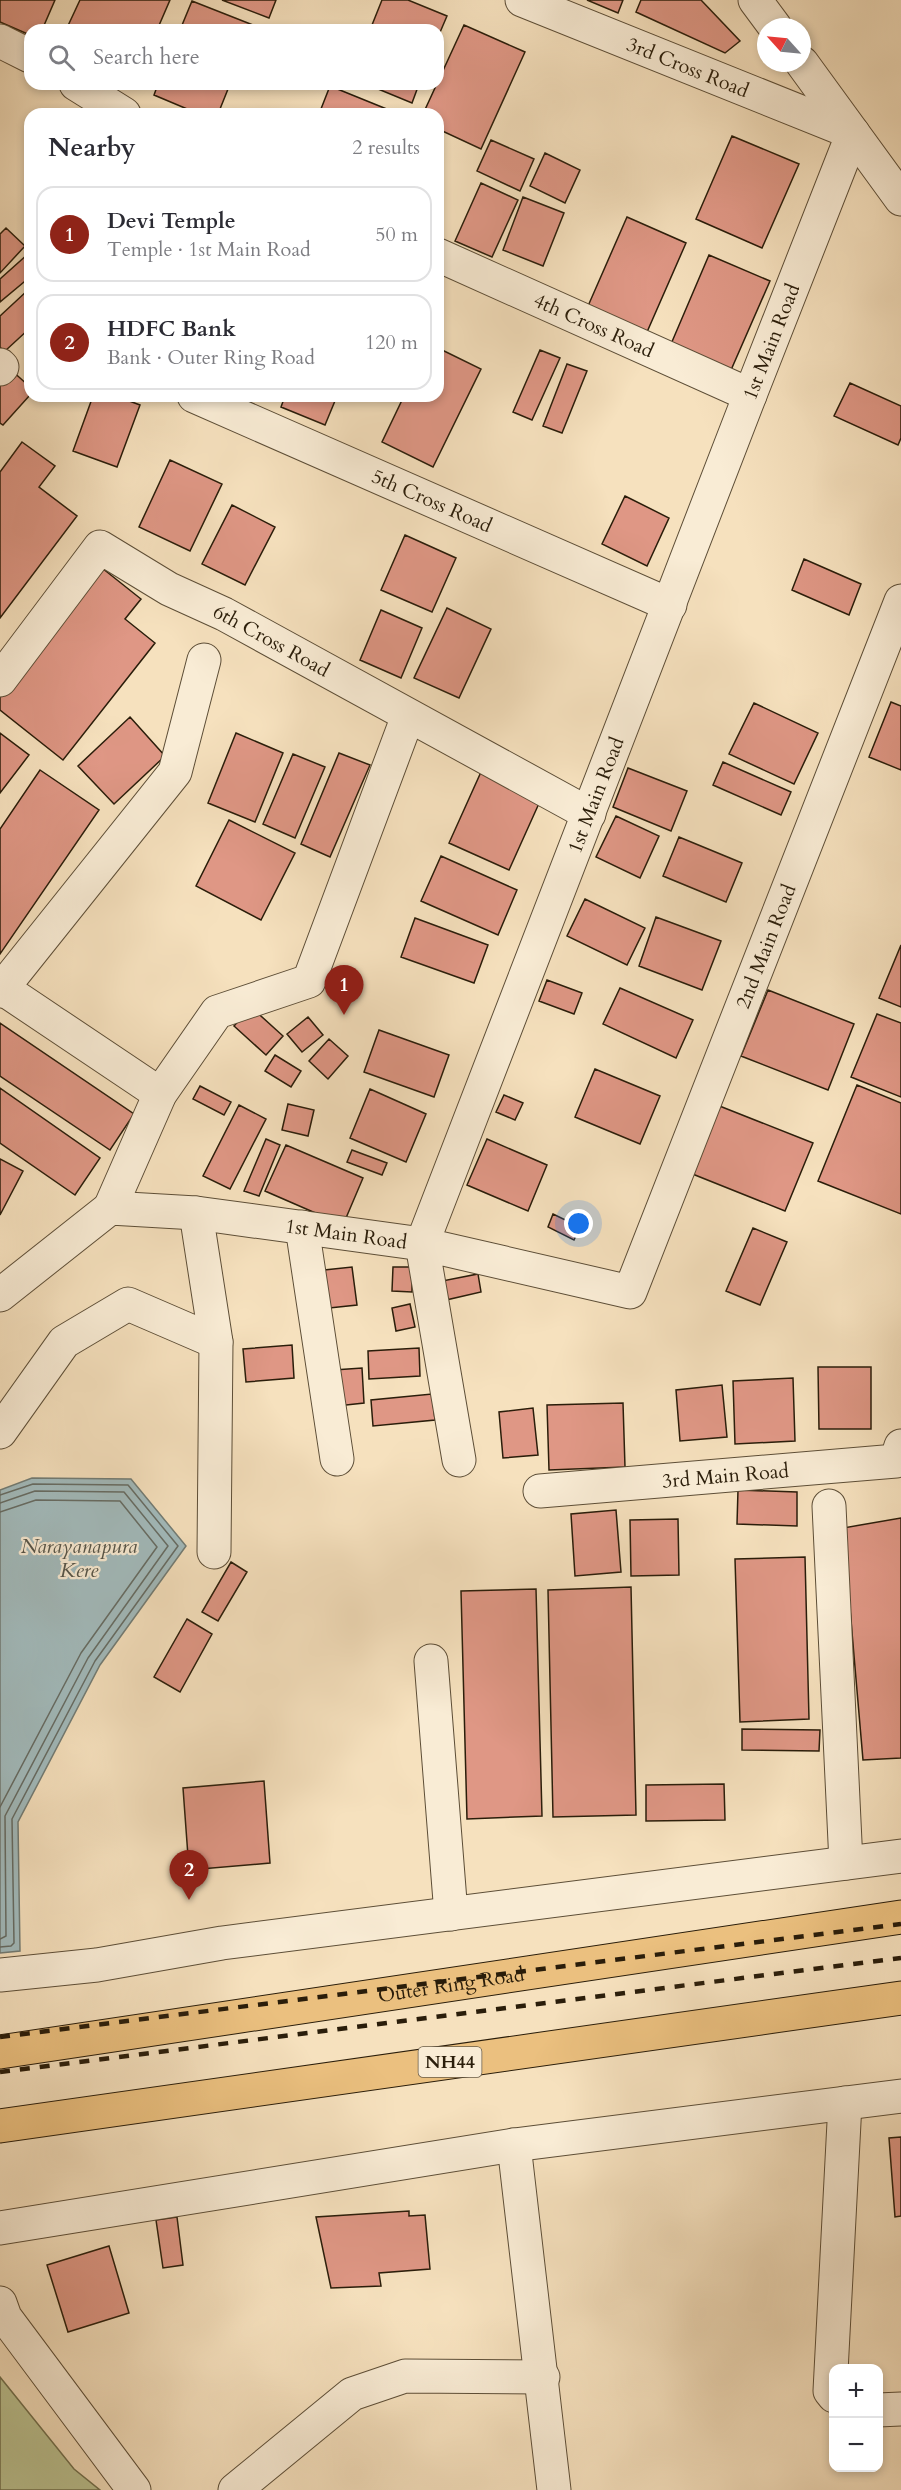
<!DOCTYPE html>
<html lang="en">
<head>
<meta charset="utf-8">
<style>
  :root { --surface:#fff; --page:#f2f2f3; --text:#2b2b33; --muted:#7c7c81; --line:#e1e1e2; --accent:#8f2418 }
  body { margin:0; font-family:Cardo,serif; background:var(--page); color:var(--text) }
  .controls { position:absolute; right:18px; bottom:18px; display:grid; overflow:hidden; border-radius:12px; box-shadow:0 3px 9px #0003 }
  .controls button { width:54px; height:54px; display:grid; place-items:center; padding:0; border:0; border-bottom:2px solid var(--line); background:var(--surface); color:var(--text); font:30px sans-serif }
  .compass { position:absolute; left:757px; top:18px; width:54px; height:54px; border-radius:50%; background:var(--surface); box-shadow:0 3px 9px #0003; rotate:297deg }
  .you { position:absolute; left:579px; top:1224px; width:21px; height:21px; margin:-15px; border:4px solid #fff; border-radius:50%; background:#1a73e8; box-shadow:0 0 0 9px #1a73e833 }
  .badge { display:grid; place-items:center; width:39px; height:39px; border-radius:50%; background:var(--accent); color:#fff; font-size:20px; font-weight:700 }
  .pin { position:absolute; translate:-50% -50px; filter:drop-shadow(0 2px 3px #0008) }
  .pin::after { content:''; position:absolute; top:32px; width:21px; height:18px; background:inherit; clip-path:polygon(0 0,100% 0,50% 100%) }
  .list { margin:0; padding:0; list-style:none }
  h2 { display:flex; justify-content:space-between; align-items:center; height:78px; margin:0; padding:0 24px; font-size:26px }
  h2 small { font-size:20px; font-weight:400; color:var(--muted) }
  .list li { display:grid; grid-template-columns:39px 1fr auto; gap:18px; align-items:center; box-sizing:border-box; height:96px; margin:0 12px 12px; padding:0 12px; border:2px solid var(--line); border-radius:18px }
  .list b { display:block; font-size:22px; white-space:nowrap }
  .list p { margin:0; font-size:20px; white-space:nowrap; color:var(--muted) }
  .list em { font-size:20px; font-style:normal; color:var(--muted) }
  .icon { flex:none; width:33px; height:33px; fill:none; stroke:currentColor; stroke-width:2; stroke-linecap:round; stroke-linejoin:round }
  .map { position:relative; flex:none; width:901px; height:2490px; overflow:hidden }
  .search { position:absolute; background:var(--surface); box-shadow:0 3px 9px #0003; left:24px; top:24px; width:420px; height:66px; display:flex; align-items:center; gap:15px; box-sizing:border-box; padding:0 21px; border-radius:18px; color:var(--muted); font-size:22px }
  .panel { position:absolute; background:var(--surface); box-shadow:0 3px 9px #0003; left:24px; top:108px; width:420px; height:294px; border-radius:18px }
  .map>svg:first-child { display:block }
</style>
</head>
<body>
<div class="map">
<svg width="901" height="2490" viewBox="0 0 901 2490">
  <rect width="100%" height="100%" fill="#f6e1be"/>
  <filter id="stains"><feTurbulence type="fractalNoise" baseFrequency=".00333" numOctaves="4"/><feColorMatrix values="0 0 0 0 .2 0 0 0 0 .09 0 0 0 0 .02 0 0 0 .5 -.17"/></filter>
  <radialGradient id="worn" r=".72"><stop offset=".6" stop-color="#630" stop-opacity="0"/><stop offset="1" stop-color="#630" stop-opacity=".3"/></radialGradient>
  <path fill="#bbc392" stroke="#72704e" stroke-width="1.5" d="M 0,2377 L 74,2469 L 100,2490 L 0,2490 Z"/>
  <path fill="#a2bbbd" stroke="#727c75" stroke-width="1.5" d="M 32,1478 L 131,1479 L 186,1546 L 100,1665 L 18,1822 L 20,1951 L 0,1953 L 0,1490 Z"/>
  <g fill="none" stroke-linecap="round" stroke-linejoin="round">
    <path stroke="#666c64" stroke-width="1.5" d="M 0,1495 L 33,1484 L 128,1485 L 178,1546 L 95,1661 L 12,1819 L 14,1943 L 11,1946 L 0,1947
      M 0,1503 L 35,1491 L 124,1492 L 168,1546 L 88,1658 L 5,1816 L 6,1936 L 0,1939
      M 0,1512 L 36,1500 L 120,1501 L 157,1547 L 81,1653 L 0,1807"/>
  </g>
  <path fill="#df9785" stroke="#2a1d0a" stroke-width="1.5" d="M 0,0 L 55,0 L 42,30 L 30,30 L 30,35 L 0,22 Z
    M 80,0 L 170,0 L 157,30 L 66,30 Z
    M 222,0 L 276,0 L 269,18 Z
    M 382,0 L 408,0 L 447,16 L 438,37 L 438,30 L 370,30 Z
    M 587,0 L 623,0 L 618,13 Z
    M 641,0 L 701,0 L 740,41 L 725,53 L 636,12 Z
    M 192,1 L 253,25 L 252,30 L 180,30 Z
    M 464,25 L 525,52 L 481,149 L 438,129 L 438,114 L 423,114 Z
    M 158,84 L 230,84 L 218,114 L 199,114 L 154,95 Z
    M 366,84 L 419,84 L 412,103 Z
    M 330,86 L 399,114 L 319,114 Z
    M 732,136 L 799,164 L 762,248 L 696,219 Z
    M 491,140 L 534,159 L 520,191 L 477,171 Z
    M 545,153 L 580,170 L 565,203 L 530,186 Z
    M 481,183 L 518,200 L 492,257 L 455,241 Z
    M 523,197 L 564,213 L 543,266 L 503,250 Z
    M 627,217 L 686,243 L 647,332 L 588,306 Z
    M 6,228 L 25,246 L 0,273 L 0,234 Z
    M 28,254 L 30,277 L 0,302 L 0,279 Z
    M 709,255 L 770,281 L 731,370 L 671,344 Z
    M 28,290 L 30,292 L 30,328 L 4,352 L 0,347 L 0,316 Z
    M 438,348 L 481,369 L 433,467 L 382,442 L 404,396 L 438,396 Z
    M 540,350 L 560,358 L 532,420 L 513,412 Z
    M 567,364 L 587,371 L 562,433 L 543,426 Z
    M 9,368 L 30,387 L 30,395 L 3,425 L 0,423 L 0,377 Z
    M 850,383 L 901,406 L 901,438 L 898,445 L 834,416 Z
    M 93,396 L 116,396 L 140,405 L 117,467 L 73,451 Z
    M 285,396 L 337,396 L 325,425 L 281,407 Z
    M 22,442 L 55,466 L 39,487 L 77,516 L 0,618 L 0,472 Z
    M 170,460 L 222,484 L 190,551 L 139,527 Z
    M 625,496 L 669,518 L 647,566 L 602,544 Z
    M 232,505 L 275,527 L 245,585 L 202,564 Z
    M 405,535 L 456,558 L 432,612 L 381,590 Z
    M 804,559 L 861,584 L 849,615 L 792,590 Z
    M 102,568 L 141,599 L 125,619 L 155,643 L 63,760 L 0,710 L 0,697 Z
    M 447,608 L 491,629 L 459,698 L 414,678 Z
    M 381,610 L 422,628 L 401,678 L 360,660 Z
    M 891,702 L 901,706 L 901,770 L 869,757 Z
    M 754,703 L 818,733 L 794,784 L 729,754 Z
    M 130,717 L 165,756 L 114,804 L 78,766 Z
    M 0,733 L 29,755 L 0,793 Z
    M 236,733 L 283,753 L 255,822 L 208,803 Z
    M 339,753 L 370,765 L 330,857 L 301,844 Z
    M 293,754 L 325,767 L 295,838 L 263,824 Z
    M 723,762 L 791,792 L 781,815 L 713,785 Z
    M 628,768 L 687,791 L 671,831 L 613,807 Z
    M 40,770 L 99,810 L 0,954 L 0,829 Z
    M 481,772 L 541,799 L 509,870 L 449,843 Z
    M 616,816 L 659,836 L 640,878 L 596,857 Z
    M 229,820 L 295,853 L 261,920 L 196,886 Z
    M 679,837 L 742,863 L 726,902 L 663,876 Z
    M 441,856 L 517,890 L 498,935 L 421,901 Z
    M 585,899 L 645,928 L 627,965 L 567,936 Z
    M 656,917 L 721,941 L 702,990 L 639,966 Z
    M 415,918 L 488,945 L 474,983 L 401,957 Z
    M 901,945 L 901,1007 L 879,998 Z
    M 547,980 L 582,993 L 574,1014 L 539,1001 Z
    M 620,988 L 693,1020 L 676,1058 L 603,1024 Z
    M 768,990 L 854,1024 L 828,1090 L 741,1056 Z
    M 251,1007 L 283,1036 L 266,1055 L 234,1026 Z
    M 877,1014 L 901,1023 L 901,1097 L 851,1077 Z
    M 308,1017 L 323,1035 L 302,1052 L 287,1034 Z
    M 0,1023 L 134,1114 L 110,1150 L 0,1076 Z
    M 379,1030 L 449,1055 L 434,1097 L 364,1072 Z
    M 329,1039 L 348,1056 L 328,1079 L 309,1061 Z
    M 275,1055 L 301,1071 L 291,1087 L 265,1071 Z
    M 595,1069 L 660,1096 L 640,1144 L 575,1117 Z
    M 857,1085 L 901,1103 L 901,1214 L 818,1181 Z
    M 200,1086 L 231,1102 L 224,1115 L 193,1099 Z
    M 0,1088 L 100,1158 L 75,1195 L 0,1143 Z
    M 370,1089 L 426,1114 L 406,1162 L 350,1138 Z
    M 504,1095 L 523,1103 L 515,1120 L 496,1112 Z
    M 288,1104 L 314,1110 L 308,1136 L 282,1130 Z
    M 239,1105 L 266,1119 L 230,1189 L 203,1176 Z
    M 717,1105 L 813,1143 L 785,1211 L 690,1173 Z
    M 266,1139 L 280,1145 L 259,1196 L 244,1191 Z
    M 487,1139 L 547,1165 L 528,1211 L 467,1185 Z
    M 286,1145 L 363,1178 L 343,1225 L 265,1191 Z
    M 352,1150 L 387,1163 L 382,1175 L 347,1162 Z
    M 0,1159 L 23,1171 L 0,1215 Z
    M 553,1214 L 580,1227 L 574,1240 L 548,1227 Z
    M 753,1228 L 787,1242 L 760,1305 L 726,1291 Z
    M 352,1267 L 357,1305 L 320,1309 L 315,1271 Z
    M 393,1267 L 412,1267 L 412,1292 L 392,1291 Z
    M 478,1274 L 481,1292 L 446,1300 L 442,1281 Z
    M 410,1304 L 415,1327 L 396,1331 L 392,1308 Z
    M 292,1345 L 294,1378 L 246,1382 L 243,1349 Z
    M 419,1348 L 420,1376 L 369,1379 L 368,1351 Z
    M 818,1367 L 871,1367 L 871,1429 L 819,1429 Z
    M 362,1368 L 364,1403 L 337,1406 L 334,1370 Z
    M 793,1378 L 795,1441 L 735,1444 L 733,1381 Z
    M 722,1385 L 727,1437 L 680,1441 L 676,1390 Z
    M 432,1394 L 435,1420 L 373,1426 L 371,1400 Z
    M 623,1403 L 625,1467 L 549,1470 L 547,1405 Z
    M 533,1408 L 538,1455 L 503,1458 L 499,1412 Z
    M 738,1490 L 797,1492 L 797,1526 L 737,1524 Z
    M 616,1510 L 621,1572 L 575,1576 L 571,1514 Z
    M 901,1518 L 901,1758 L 863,1760 L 843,1528 Z
    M 678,1519 L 679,1575 L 631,1576 L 630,1520 Z
    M 805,1557 L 809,1719 L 740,1722 L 735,1559 Z
    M 231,1562 L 247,1572 L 218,1621 L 202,1612 Z
    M 631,1587 L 636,1815 L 553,1817 L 548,1590 Z
    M 536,1589 L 542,1816 L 467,1819 L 461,1591 Z
    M 187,1619 L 212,1634 L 180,1692 L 154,1677 Z
    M 742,1729 L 820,1730 L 819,1751 L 742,1750 Z
    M 264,1781 L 270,1863 L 189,1870 L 183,1788 Z
    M 724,1784 L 725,1820 L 646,1821 L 646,1785 Z
    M 901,2137 L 901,2216 L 895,2217 L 889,2138 Z
    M 409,2211 L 409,2216 L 425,2215 L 430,2269 L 379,2273 L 381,2286 L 331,2288 L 316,2217 Z
    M 177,2217 L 183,2265 L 163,2268 L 156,2220 Z
    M 109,2246 L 129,2313 L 68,2332 L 47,2265 Z"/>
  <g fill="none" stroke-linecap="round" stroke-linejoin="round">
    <defs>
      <g id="minor">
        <path d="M 755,0 L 775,27"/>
        <path d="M 0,41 L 30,56"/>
        <path d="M 802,63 L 901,199"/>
        <path d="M 76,84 L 124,114"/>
        <path id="s1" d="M 438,255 L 750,395"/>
        <path d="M 0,365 L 2,367 L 0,369"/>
        <path id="s2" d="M 194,396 L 670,605"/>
        <path id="s3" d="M 0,680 L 100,547 L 169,589 L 224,614 L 589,814"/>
        <path d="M 2,988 L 160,1094"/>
        <path d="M 0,991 L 175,772 L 204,660"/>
        <path d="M 110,1208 L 160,1094 L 217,1012 L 309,981 L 408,716"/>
        <path d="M 196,1213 L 216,1342 L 214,1552"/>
        <path d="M 302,1227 L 337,1459"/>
        <path id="s4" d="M 0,1295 L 110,1208 L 196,1213 L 422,1244 L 750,395 L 853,133 L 522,0"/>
        <path d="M 0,1432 L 64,1342 L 128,1304 L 216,1342"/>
        <path id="s5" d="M 459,1460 L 422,1244 L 630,1292 L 901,601"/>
        <path id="s6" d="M 540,1491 L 896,1461 L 901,1446"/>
        <path d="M 829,1506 L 846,1863"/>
        <path d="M 431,1661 L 451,1914"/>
        <path d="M 0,1975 L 97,1965 L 222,1943 L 901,1856"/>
        <path d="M 514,2145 L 554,2490"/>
        <path d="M 0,2228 L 514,2145 L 901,2096"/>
        <path d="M 0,2303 L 5,2317 L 134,2490"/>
        <path d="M 834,2396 L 830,2391 L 845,2103"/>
        <path d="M 878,2410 L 901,2409"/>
        <path d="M 235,2490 L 352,2394 L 405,2376 L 543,2377"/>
      </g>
      <g id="highway">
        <path id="s7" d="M 0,2052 L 901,1917"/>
        <path d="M 0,2126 L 901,1998"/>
      </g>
    </defs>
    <use href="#minor" stroke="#5d4e37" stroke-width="35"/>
    <use href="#highway" stroke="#2a1d0a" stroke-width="35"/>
    <use href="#minor" stroke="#f9ecd5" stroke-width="33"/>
    <use href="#highway" stroke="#ebc07f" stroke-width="33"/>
    <path stroke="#2a1d0a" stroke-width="4.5" stroke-dasharray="10 10" stroke-linecap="butt" d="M 0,2037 L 901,1924
      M 0,2072 L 901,1958"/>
  </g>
  <g text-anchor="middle" stroke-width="4.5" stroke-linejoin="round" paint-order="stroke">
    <rect fill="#f9ecd5" stroke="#685b47" stroke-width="1.5" x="418.5" y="2047" width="63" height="30" rx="4.5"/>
    <g font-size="18" font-weight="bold" fill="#2a1d0a">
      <text x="450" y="2068">NH44</text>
    </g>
    <g font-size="20" fill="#2a1d0a" stroke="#f9ecd5">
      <text transform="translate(688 67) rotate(22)" y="7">3rd Cross Road</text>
      <text dy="7" stroke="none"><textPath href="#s1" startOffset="171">4th Cross Road</textPath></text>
      <text dy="7" stroke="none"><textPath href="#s4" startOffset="1422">1st Main Road</textPath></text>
      <text dy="7" stroke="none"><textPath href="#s2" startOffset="260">5th Cross Road</textPath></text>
      <text dy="7" stroke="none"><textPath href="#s3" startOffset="362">6th Cross Road</textPath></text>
      <text dy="7" stroke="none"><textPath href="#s4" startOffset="936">1st Main Road</textPath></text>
      <text dy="7" stroke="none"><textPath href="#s5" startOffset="804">2nd Main Road</textPath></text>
      <text dy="7" stroke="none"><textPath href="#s4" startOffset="378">1st Main Road</textPath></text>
      <text dy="7" stroke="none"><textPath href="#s6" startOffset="186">3rd Main Road</textPath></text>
      <text dy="7" stroke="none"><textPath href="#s7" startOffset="456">Outer Ring Road</textPath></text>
    </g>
    <g font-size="21" font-style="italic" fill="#545449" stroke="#f9ecd5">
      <text x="79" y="1553">Narayanapura<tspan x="79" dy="24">Kere</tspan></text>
    </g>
  </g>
  <rect width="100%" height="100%" filter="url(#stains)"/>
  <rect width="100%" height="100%" fill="url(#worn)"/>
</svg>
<div class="controls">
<button>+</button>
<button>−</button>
</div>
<svg class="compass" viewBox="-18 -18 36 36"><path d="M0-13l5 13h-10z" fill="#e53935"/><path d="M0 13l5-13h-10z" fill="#7c7c81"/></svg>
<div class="you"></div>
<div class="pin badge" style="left:344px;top:1015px">1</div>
<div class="pin badge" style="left:189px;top:1900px">2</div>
<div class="search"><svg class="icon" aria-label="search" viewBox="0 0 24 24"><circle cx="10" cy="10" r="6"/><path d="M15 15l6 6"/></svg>Search here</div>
<section class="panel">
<h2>Nearby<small>2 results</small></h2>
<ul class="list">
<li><span class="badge">1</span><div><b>Devi Temple</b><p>Temple · 1st Main Road</p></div><em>50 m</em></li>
<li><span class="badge">2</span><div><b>HDFC Bank</b><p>Bank · Outer Ring Road</p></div><em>120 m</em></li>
</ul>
</section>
</div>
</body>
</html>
